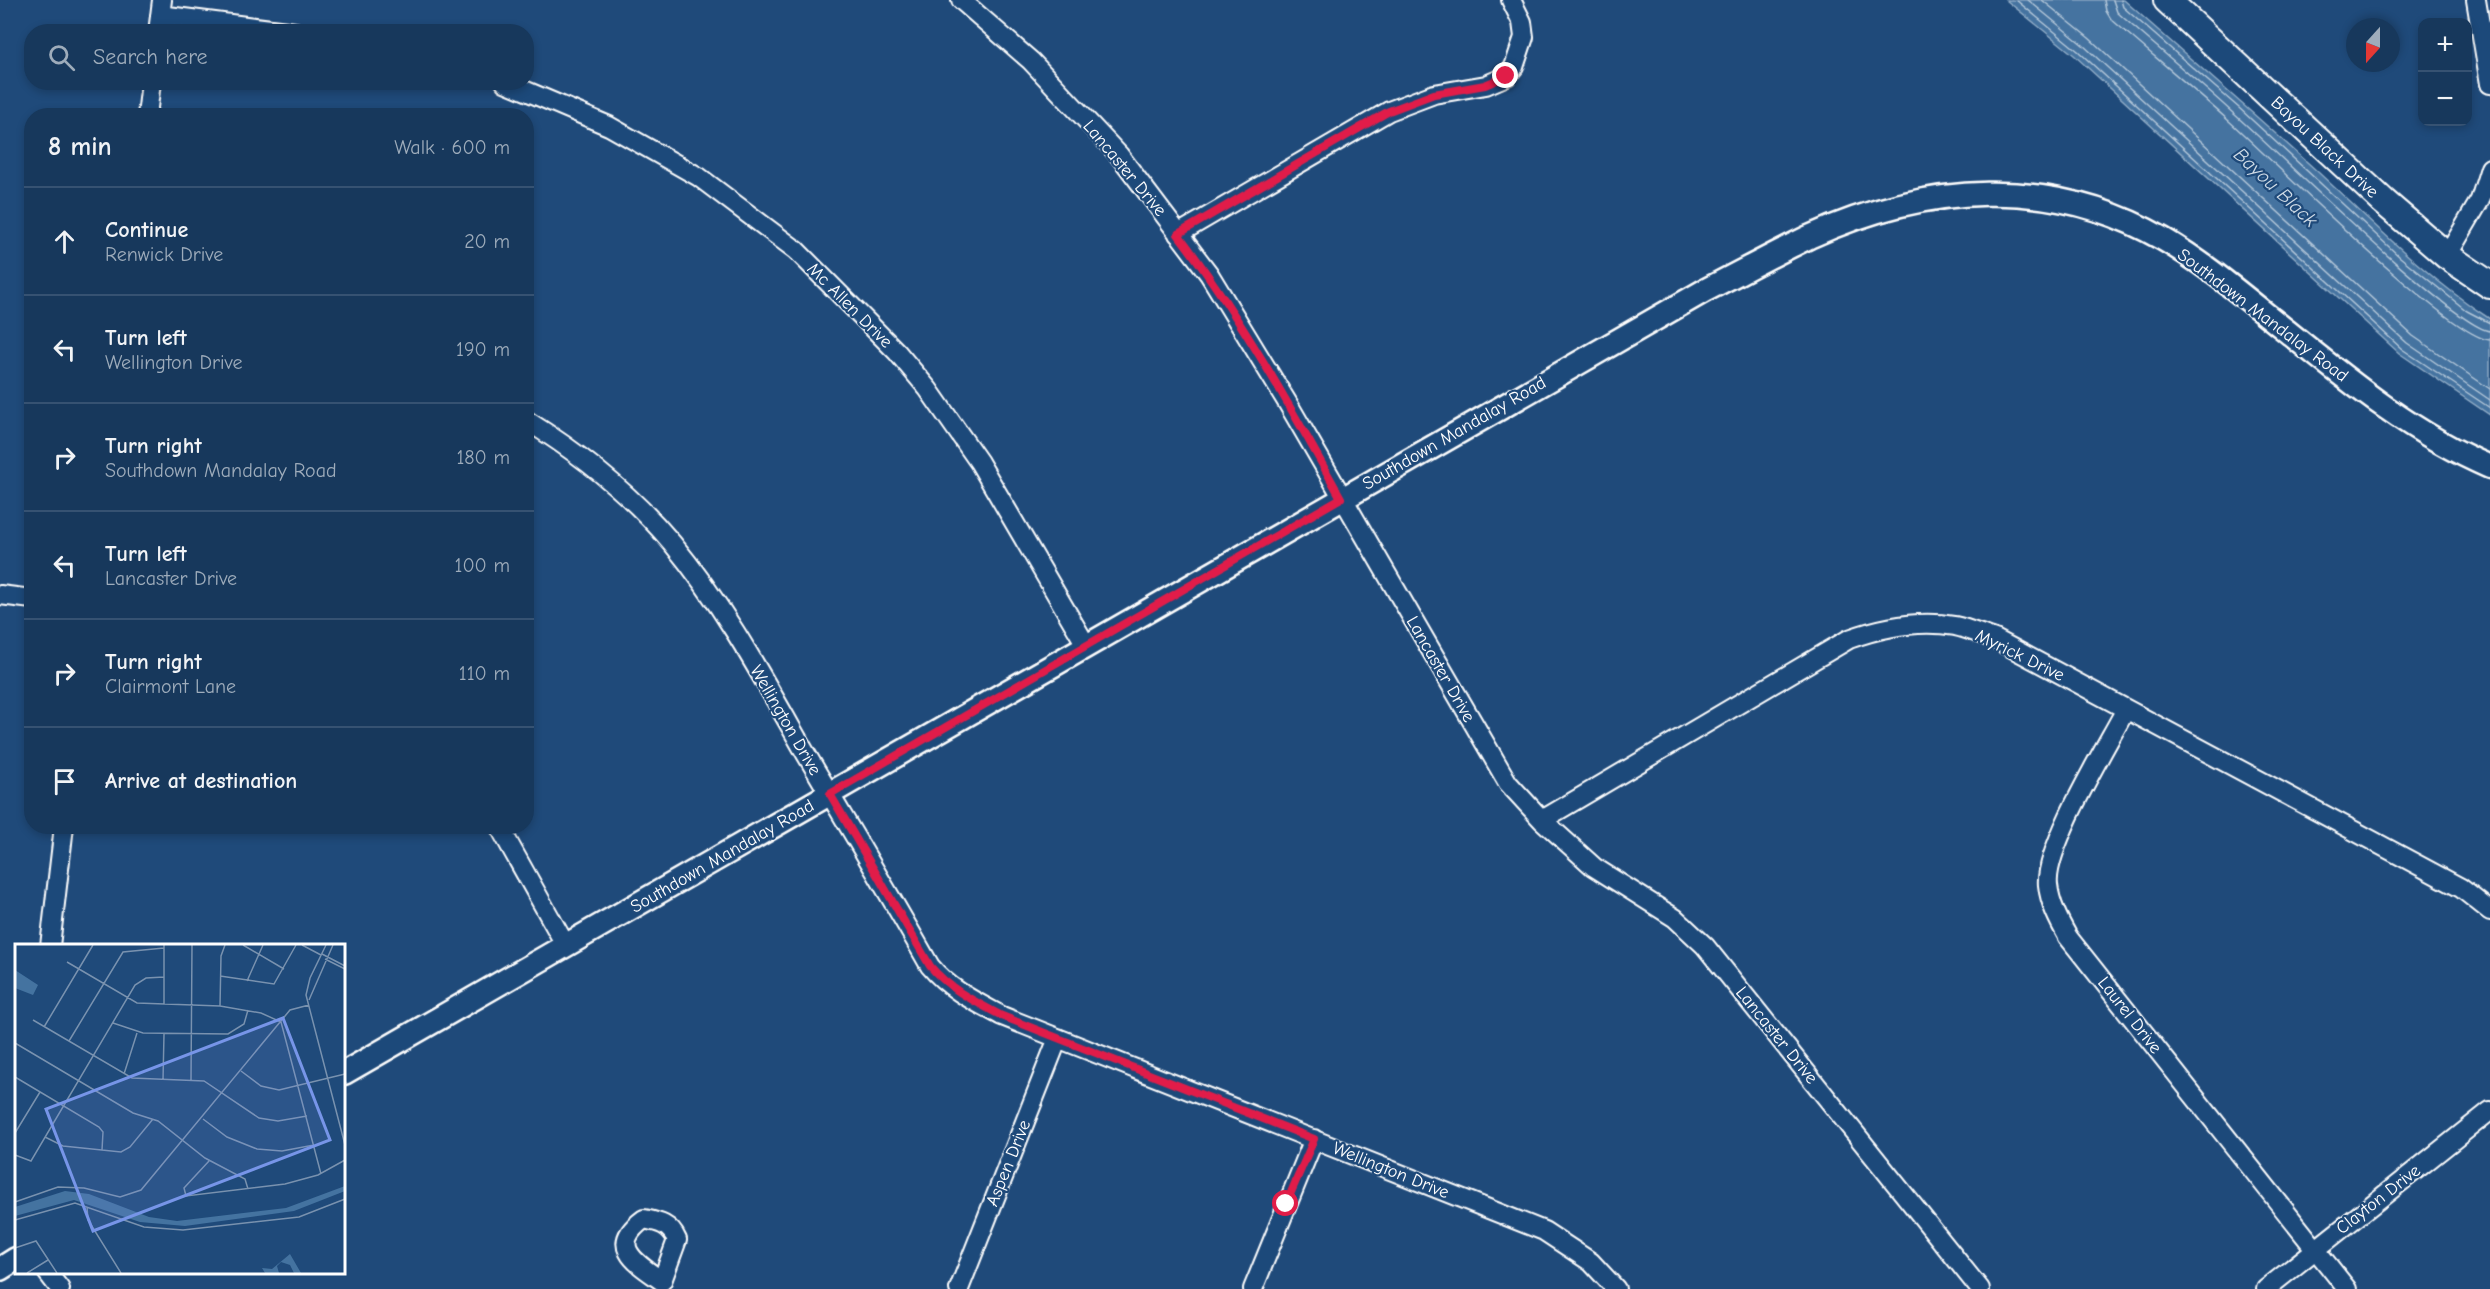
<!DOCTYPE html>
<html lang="en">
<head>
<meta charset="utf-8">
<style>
  :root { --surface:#17385c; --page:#203f62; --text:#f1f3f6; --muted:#9eacbb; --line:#365272 }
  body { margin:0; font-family:"Comic Neue",sans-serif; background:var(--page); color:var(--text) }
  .controls { position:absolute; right:18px; top:18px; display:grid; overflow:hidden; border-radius:12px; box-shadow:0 3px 9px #0003 }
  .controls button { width:54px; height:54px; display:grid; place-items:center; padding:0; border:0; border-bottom:2px solid var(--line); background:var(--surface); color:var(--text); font:30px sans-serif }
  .compass { position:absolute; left:2346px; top:18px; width:54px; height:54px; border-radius:50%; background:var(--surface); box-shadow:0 3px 9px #0003; rotate:201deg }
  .stop { position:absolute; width:18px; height:18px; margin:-14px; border:4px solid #e11d48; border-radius:50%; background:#fff }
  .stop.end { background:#e11d48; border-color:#fff; box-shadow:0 2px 6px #0008 }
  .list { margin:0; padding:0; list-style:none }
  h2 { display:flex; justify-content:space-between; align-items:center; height:78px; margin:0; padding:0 24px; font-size:26px }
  h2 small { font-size:20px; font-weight:400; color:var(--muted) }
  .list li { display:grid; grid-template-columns:39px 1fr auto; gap:18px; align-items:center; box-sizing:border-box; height:108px; padding:0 24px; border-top:2px solid var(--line) }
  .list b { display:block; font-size:22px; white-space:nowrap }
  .list p { margin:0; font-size:20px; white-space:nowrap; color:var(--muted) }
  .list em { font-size:20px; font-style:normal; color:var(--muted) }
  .icon { flex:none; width:33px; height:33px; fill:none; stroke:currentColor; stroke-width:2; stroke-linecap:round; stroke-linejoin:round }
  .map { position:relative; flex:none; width:2490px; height:1289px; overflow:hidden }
  .search { position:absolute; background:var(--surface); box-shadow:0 3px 9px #0003; left:24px; top:24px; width:510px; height:66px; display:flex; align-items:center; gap:15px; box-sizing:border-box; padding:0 21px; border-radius:24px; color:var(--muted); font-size:22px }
  .panel { position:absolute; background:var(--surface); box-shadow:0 3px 9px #0003; left:24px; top:108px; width:510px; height:726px; border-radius:24px }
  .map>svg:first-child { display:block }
</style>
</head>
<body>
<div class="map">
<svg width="2490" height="1289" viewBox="0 0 2490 1289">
  <rect width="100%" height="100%" fill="#1f4a7a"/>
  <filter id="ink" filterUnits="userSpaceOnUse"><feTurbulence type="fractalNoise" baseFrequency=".0167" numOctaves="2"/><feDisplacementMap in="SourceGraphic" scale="12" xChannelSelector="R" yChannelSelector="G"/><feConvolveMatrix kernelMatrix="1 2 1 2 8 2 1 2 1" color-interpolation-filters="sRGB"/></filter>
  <g filter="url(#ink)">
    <path fill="#4473a0" stroke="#8fabc6" stroke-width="1.5" d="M 2006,0 L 2124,0 C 2189,58 2255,114 2319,173 C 2374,224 2427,278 2490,319 L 2490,415 L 2399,353 L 2074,55 Z"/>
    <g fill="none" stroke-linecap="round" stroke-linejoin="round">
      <path stroke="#b4c7d9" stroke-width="1.5" d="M 2016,0 L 2078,51 L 2402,349 L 2490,408
        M 2028,0 L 2083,45 L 2407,343 L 2490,400
        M 2042,0 L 2089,38 L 2413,336 L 2490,389
        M 2104,0 L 2106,11 L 2111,19 C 2150,53 2190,86 2229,121 C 2269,157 2451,339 2490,340
        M 2113,0 L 2117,12 C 2156,47 2196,79 2234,114 C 2272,147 2456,329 2490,331
        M 2121,0 L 2123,7 L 2239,108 L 2400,257 L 2467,311 L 2490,323"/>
      <defs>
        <path id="minor" d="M 961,0 L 1031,61 L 1119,155 L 1209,274 L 1287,402 L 1508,783 L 1542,820 L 1594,867 L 1675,918 L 1705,946 L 1980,1289
          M 2476,0 L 2490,84
          M 160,15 L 295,32
          M 158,32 L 162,0
          M 505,82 L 609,126 L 699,177 L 796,250 L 897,352 L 928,389 L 979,462 L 1086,645
          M 147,116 L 151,82
          M 1178,234 L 1389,111 L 1434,94 L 1486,85 L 1507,76 L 1514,67 L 1524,37 L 1522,22 L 1511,0
          M 2447,256 L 2480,200 L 2490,168
          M 526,420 C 579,453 631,494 672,543 C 725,607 765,682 806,754 C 848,825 890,895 930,966 C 950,990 976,1002 1002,1016 L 1544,1231 L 1591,1262 L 1616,1289
          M 0,595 L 32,599
          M 2126,709 C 2106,747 2044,848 2048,885 C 2050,904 2059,921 2068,937 L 2347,1289
          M 1542,820 L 1849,639 C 1882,627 1920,620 1955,626 C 1969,629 1982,635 1995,639 L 2461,888 L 2490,911
          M 499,826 L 566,946
          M 50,946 L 64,826
          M 644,1219 C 659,1222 670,1224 677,1240 L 662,1281 C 636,1263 607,1246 644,1219 Z
          M 47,1272 L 60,1289
          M 959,1289 L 1058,1038
          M 1253,1289 L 1314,1139
          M 2266,1289 L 2490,1111"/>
        <path id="tertiary" d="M 344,1073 L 1704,291 C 1739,273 1774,254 1809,237 C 1925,184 2050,174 2163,239 C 2206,264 2244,297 2283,328 C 2347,380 2414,435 2490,467
          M 0,1269 L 16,1259"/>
        <path id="secondary" d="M 2167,0 L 2384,202 L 2447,256 L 2490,285"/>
      </defs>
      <use href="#minor" stroke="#fff" stroke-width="22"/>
      <use href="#tertiary" stroke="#fff" stroke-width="27"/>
      <use href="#secondary" stroke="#fff" stroke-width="30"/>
      <use href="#minor" stroke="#1f4a7a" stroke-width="18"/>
      <use href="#tertiary" stroke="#1f4a7a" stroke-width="22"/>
      <use href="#secondary" stroke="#1f4a7a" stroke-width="26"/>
    </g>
  </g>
  <g fill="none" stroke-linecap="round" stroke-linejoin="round" filter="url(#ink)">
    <path stroke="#e11d48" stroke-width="8" d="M 1286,1204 L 1314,1139 L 1002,1016 C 976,1002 950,990 930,966 L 830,794 L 1341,498 C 1291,408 1240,316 1178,234 L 1389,111 L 1434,94 L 1485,85 L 1506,76"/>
  </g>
  <g text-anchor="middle" stroke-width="4.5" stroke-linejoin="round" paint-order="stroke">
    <g font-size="18" fill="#fff" stroke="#1f4a7a">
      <text transform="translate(2325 147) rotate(43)" y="6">Bayou Black Drive</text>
      <text transform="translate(1125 168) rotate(50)" y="6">Lancaster Drive</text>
      <text transform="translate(850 305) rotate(45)" y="6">Mc Allen Drive</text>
      <text transform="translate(2263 315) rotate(37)" y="6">Southdown Mandalay Road</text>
      <text transform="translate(1454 433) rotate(-30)" y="6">Southdown Mandalay Road</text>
      <text transform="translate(2020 655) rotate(26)" y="6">Myrick Drive</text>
      <text transform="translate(1441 669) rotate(60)" y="6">Lancaster Drive</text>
      <text transform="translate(786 720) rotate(60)" y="6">Wellington Drive</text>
      <text transform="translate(722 856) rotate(-30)" y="6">Southdown Mandalay Road</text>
      <text transform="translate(2130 1015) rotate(52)" y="6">Laurel Drive</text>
      <text transform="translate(1777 1035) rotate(51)" y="6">Lancaster Drive</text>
      <text transform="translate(1008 1163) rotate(-68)" y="6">Aspen Drive</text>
      <text transform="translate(1391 1170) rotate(22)" y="6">Wellington Drive</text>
      <text transform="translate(2378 1199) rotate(-38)" y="6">Clayton Drive</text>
    </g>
    <g font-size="20" font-style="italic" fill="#d0dce7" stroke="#1f4a7a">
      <text transform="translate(2276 187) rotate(43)" y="7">Bayou Black</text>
    </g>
  </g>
  <g transform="translate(15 944)">
    <rect width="330" height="330" fill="#1f4a7a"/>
    <path d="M 0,26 L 23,41 L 18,51 L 0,44 ZM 330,242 L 330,247 L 279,267 L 170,282 L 125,278 L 59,256 L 0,272 L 0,263 L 50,247 L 74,250 L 134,273 L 162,277 L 271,264 ZM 275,310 L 286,329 L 279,329 L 275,321 L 266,318 L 262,322 L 264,329 L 250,329 L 247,324 L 257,325 Z" fill="#4473a0"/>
    <path fill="none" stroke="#7992af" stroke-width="1.5" d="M 228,1 L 269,25M 287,1 L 306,11M 311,1 L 295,34 L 291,51 L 330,201M 307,10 L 330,22M 310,15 L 330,25M 52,18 L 122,59 L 205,62 L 246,69 L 266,78 L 306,230M 205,32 L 259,40 L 281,1M 232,37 L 248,1M 294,56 L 318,1M 149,61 L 149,1M 205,62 L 206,12 L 210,1M 18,76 L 117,134 L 189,137 L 244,174 L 263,177 L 292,172M 98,79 L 128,89 L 213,90 L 229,80 L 233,66M 29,83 L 78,1M 54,97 L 108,8 L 149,4M 0,99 L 118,169 L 143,177 L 190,214 L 230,235 L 233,245M 226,127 L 246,142 L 264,146 L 330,130M 109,130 L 122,89M 0,133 L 84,183 L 88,188 L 87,206M 148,136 L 149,90M 176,136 L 177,1M 188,175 L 212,193 L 242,205 L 267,207 L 299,201M 0,189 L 25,148M 30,193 L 48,202 L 106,208 L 115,203 L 138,175M 0,211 L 16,217 L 120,41 L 131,34 L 149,33M 194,217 L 169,244 L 171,252 L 270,240 L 303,231 L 330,216M 0,258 L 43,243 L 69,244 L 105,253 L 126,246 L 275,66 L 294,61M 72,263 L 73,276 L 106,329M 0,276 L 60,259 L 129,283 L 168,286 L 284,273 L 330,255M 0,304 L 21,297 L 42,329M 12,329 L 33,316"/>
    <path fill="#7795e8" fill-opacity="0.15" stroke="#7795e8" stroke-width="3" d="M 268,74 L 315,196 L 78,287 L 31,165 Z"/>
    <rect width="330" height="330" fill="none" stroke="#fff" stroke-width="3"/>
  </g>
</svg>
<div class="controls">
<button>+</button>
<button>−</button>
</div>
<svg class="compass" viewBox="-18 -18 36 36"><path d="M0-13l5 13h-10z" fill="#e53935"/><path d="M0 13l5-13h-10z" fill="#9eacbb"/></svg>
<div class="stop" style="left:1286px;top:1204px"></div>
<div class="stop end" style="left:1506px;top:76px"></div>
<div class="search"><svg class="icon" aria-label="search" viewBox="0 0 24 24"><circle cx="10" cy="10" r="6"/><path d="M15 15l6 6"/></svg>Search here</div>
<section class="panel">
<h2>8 min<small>Walk · 600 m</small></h2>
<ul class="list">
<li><svg class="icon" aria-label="ahead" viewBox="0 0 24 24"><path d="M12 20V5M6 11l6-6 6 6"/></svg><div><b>Continue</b><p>Renwick Drive</p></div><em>20 m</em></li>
<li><svg class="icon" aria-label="left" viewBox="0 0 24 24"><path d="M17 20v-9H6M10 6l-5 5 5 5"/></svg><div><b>Turn left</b><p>Wellington Drive</p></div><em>190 m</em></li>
<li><svg class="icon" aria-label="right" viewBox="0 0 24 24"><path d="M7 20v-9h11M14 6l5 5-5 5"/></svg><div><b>Turn right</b><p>Southdown Mandalay Road</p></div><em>180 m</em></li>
<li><svg class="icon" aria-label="left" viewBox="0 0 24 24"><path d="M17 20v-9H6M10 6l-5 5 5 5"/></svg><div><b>Turn left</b><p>Lancaster Drive</p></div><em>100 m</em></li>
<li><svg class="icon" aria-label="right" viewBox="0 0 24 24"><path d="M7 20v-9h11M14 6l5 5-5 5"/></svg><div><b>Turn right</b><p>Clairmont Lane</p></div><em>110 m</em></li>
<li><svg class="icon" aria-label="arrive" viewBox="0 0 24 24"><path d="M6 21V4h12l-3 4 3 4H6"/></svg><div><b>Arrive at destination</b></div></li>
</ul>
</section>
</div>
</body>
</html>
